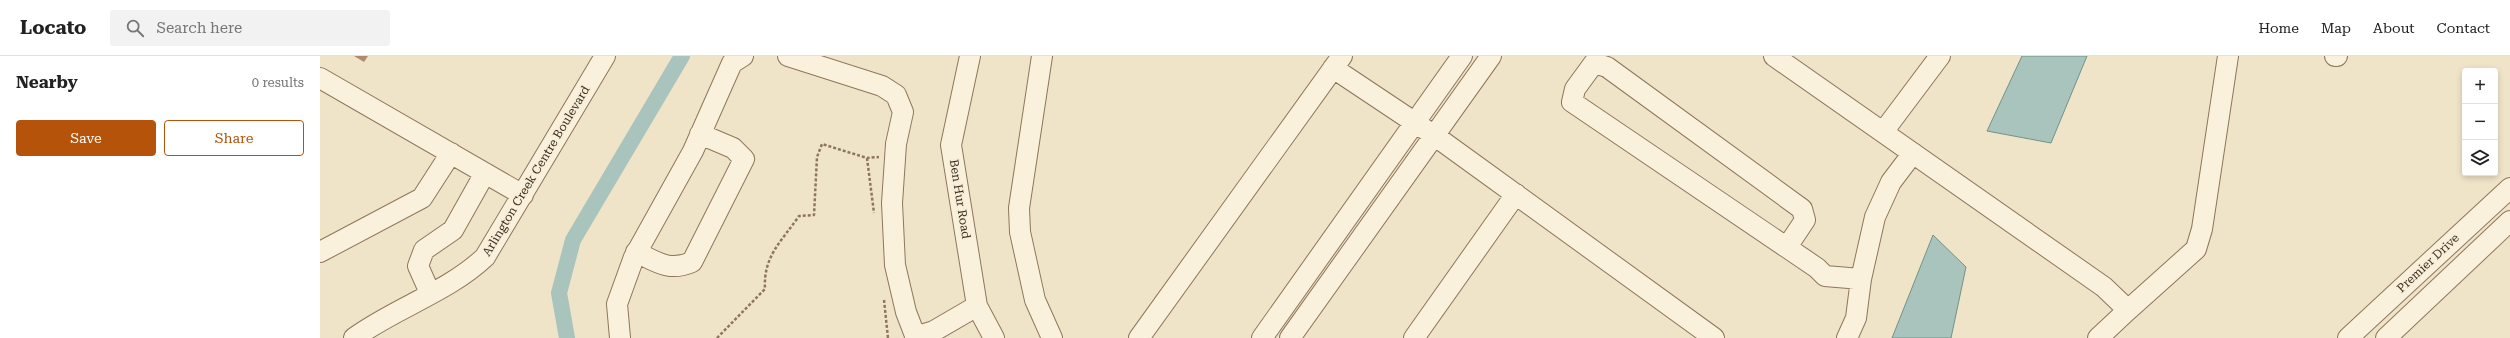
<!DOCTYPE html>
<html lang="en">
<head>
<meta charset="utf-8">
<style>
  :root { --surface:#fff; --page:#f2f2f2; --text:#222; --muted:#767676; --line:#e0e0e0; --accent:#b45309 }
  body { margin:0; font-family:"Roboto Serif",serif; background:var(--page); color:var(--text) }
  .controls { position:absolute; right:12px; top:12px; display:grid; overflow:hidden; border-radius:4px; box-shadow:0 2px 6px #0003 }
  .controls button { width:36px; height:36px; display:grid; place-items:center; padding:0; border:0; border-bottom:1px solid var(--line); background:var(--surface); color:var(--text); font:20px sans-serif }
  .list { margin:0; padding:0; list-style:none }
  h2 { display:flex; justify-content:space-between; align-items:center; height:52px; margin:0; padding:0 16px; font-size:17px }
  h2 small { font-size:13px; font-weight:400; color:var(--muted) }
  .actions { display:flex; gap:8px; padding:12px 16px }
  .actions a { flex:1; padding:9px 0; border:1px solid var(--accent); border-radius:4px; text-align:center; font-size:14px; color:var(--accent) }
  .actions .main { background:var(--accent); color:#fff }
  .icon { flex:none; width:22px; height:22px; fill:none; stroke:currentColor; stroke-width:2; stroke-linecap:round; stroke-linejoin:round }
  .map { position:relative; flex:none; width:2190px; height:282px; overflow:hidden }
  header { display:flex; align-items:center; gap:24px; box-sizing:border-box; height:56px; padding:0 20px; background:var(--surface); border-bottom:1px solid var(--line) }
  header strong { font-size:19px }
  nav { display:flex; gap:22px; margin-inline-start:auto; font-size:14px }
  .search { width:280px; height:36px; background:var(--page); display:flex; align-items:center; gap:10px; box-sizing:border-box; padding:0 14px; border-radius:4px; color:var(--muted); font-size:15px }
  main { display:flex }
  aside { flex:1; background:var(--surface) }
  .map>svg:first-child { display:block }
</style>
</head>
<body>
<header>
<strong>Locato</strong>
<div class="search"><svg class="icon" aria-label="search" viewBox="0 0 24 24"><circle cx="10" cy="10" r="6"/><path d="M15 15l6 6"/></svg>Search here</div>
<nav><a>Home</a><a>Map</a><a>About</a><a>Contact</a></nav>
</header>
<main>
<aside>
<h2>Nearby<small>0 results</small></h2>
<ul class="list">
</ul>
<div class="actions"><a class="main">Save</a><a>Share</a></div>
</aside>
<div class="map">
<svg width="2190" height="282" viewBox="0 0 2190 282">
  <rect width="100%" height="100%" fill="#f0e4c8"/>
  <path fill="#a9c4bc" stroke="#6f938a" d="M 1702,0 L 1767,0 L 1731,87 L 1667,75 Z
    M 1613,179 L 1646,211 L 1631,282 L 1572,282 Z"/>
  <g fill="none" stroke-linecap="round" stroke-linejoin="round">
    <path stroke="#a9c4bc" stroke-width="16" d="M 247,282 L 239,237 L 253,184 L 362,0"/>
    <defs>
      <path id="minor" d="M 468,0 L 562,30 L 576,39 L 583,56 L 576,88 L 572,147 L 575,209 L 586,256 L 596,282
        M 650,0 L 631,89 L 657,250 L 674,282
        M 722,0 L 699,152 L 700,176 L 715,244 L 732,282
        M 1454,0 L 1784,231 L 1808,254 L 1778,282
        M 2015,0 L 2017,0
        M 1013,12 L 1115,80 L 1394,282
        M 0,22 L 203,139
        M 1563,76 L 1620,0
        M 1467,191 L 1485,164 L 1482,153 L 1287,11 L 1274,7 L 1255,33 L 1252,46 L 1497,212 L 1505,220 L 1541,223
        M 0,196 L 102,142 L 131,97
        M 316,196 C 337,206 349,216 372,206 L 424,103 L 413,92 L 380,78
        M 110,237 L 98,210 L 104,194 L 133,174 L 165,117
        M 1808,254 L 1876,193 L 1882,173 L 1908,0
        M 595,281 L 614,275 L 657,250
        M 34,282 C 75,252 128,236 165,201 L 285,0
        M 300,282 L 297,248 L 314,201 L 373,95 L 412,7 L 423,0
        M 819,282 L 1022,0
        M 942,282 L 1142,0
        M 970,282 L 1171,0
        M 1094,282 L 1196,138
        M 1527,282 L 1536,262 L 1541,223 L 1555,161 L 1571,126 L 1593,97
        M 2028,282 L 2190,132
        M 2066,282 L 2190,165"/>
    </defs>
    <use href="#minor" stroke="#8d765c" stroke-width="22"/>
    <path stroke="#8d765c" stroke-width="2.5" stroke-dasharray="3 2" stroke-linecap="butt" d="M 547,102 L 554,157
      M 564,244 L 568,282
      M 397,282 L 445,233 C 443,200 462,185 479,160 L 494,159 L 497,101 L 502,88 L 547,102 L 559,101"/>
    <use href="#minor" stroke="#faf1dc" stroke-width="20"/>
  </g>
  <path fill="#b2896c" d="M 34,0 L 48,0 L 44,6 Z"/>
  <g text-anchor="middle" stroke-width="3.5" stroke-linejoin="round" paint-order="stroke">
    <g font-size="12" fill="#3d2e20" stroke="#f7eed8">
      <text transform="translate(216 115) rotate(-59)" y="4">Arlington Creek Centre Boulevard</text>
      <text transform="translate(640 143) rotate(81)" y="4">Ben Hur Road</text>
      <text transform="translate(2108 207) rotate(-43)" y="4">Premier Drive</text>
    </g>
  </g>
</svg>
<div class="controls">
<button>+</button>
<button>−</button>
<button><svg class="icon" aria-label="layers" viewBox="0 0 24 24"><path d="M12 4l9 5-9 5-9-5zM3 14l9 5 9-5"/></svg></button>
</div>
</div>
</main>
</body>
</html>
